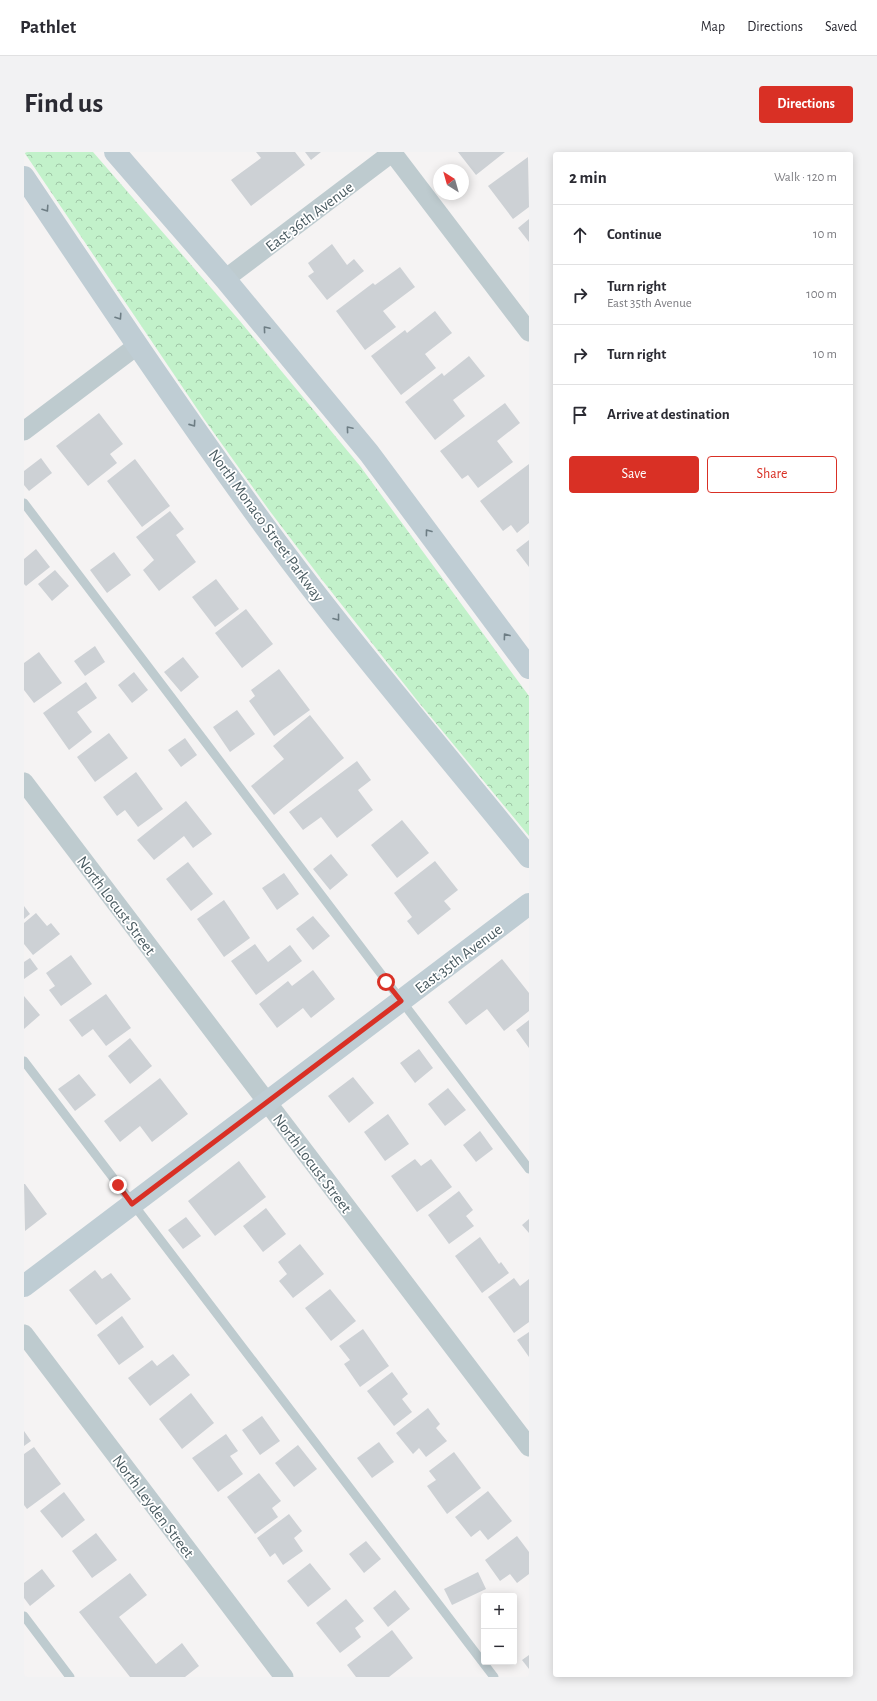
<!DOCTYPE html>
<html lang="en">
<head>
<meta charset="utf-8">
<style>
  :root { --surface:#fff; --page:#f2f2f3; --text:#2b2b33; --muted:#7c7c81; --line:#e1e1e2; --accent:#d93025 }
  body { margin:0; font-family:"Alegreya Sans",sans-serif; background:var(--page); color:var(--text) }
  .controls { position:absolute; right:12px; bottom:12px; display:grid; overflow:hidden; border-radius:4px; box-shadow:0 2px 10px #0003 }
  .controls button { width:36px; height:36px; display:grid; place-items:center; padding:0; border:0; border-bottom:1px solid var(--line); background:var(--surface); color:var(--text); font:20px sans-serif }
  .compass { position:absolute; left:409px; top:12px; width:36px; height:36px; border-radius:50%; background:var(--surface); box-shadow:0 2px 10px #0003; rotate:323deg }
  .stop { position:absolute; width:12px; height:12px; margin:-9px; border:3px solid #d93025; border-radius:50%; background:#fff }
  .stop.end { background:#d93025; border-color:#fff; box-shadow:0 1px 4px #0008 }
  .list { margin:0; padding:0; list-style:none }
  h2 { display:flex; justify-content:space-between; align-items:center; height:52px; margin:0; padding:0 16px; font-size:17px }
  h2 small { font-size:13px; font-weight:400; color:var(--muted) }
  .list li { display:grid; grid-template-columns:26px 1fr auto; gap:12px; align-items:center; box-sizing:border-box; height:60px; padding:0 16px; border-top:1px solid var(--line) }
  .list b { display:block; font-size:15px; white-space:nowrap }
  .list p { margin:0; font-size:13px; white-space:nowrap; color:var(--muted) }
  .list em { font-size:13px; font-style:normal; color:var(--muted) }
  .actions { display:flex; gap:8px; padding:12px 16px }
  .actions a { flex:1; padding:9px 0; border:1px solid var(--accent); border-radius:4px; text-align:center; font-size:14px; color:var(--accent) }
  .actions .main { background:var(--accent); color:#fff }
  .icon { flex:none; width:22px; height:22px; fill:none; stroke:currentColor; stroke-width:2; stroke-linecap:round; stroke-linejoin:round }
  .map { position:relative; flex:none; width:505px; height:1525px; overflow:hidden; border-radius:4px }
  header { display:flex; align-items:center; gap:24px; box-sizing:border-box; height:56px; padding:0 20px; background:var(--surface); border-bottom:1px solid var(--line) }
  header strong { font-size:19px }
  nav { display:flex; gap:22px; margin-inline-start:auto; font-size:14px }
  .intro { display:flex; align-items:center; justify-content:space-between; box-sizing:border-box; height:96px; padding:0 24px }
  h1 { margin:0; font-size:28px }
  .button { padding:10px 18px; border-radius:4px; background:var(--accent); color:#fff; font-size:14px; font-weight:700 }
  main { display:flex; gap:24px; padding:0 24px }
  aside { flex:1; background:var(--surface); border-radius:4px; box-shadow:0 2px 10px #0003 }
  .map>svg:first-child { display:block }
</style>
</head>
<body>
<header>
<strong>Pathlet</strong>
<nav><a>Map</a><a>Directions</a><a>Saved</a></nav>
</header>
<div class="intro"><h1>Find us</h1><a class="button">Directions</a></div>
<main>
<div class="map">
<svg width="505" height="1525" viewBox="0 0 505 1525">
  <defs>
    <pattern id="park-crowns" width="20" height="18" patternUnits="userSpaceOnUse"><rect width="20" height="18" fill="#c2f1ca"/><path d="M2 6a3 3 0 1 1 6 0M12 15a3 3 0 1 1 6 0" fill="none" stroke="#a0c6a7"/></pattern>
  </defs>
  <rect width="100%" height="100%" fill="#f5f3f3"/>
  <path fill="url(#park-crowns)" d="M 0,0 L 69,0 L 215,168 L 336,314 L 505,544 L 505,684 L 392,547 L 295,424 L 245,358 L 180,267 Z"/>
  <path fill="#cdd1d5" d="M 232,0 L 271,0 L 281,13 L 227,54 L 207,28 L 237,6 Z
    M 281,0 L 297,0 L 287,8 Z
    M 434,0 L 481,0 L 452,23 Z
    M 504,5 L 505,55 L 489,67 L 464,34 Z
    M 505,67 L 505,90 L 494,76 Z
    M 308,92 L 323,113 L 330,107 L 340,119 L 303,148 L 284,124 L 290,120 L 284,111 Z
    M 376,115 L 391,135 L 359,159 L 372,175 L 341,198 L 312,159 L 349,131 L 351,133 Z
    M 411,159 L 428,181 L 401,202 L 412,216 L 377,243 L 347,204 L 381,178 L 383,181 Z
    M 445,204 L 461,224 L 429,248 L 441,264 L 411,288 L 381,250 L 418,221 L 420,224 Z
    M 481,251 L 496,271 L 473,289 L 489,310 L 454,336 L 444,323 L 438,327 L 416,299 Z
    M 75,261 L 99,292 L 86,302 L 93,311 L 64,334 L 32,294 Z
    M 17,306 L 28,321 L 5,339 L 0,333 L 0,319 Z
    M 111,307 L 146,354 L 118,375 L 83,329 Z
    M 505,312 L 505,371 L 493,381 L 487,373 L 479,379 L 456,349 Z
    M 146,359 L 160,377 L 152,383 L 172,410 L 135,439 L 119,418 L 130,408 L 112,385 Z
    M 505,388 L 505,415 L 492,398 Z
    M 12,397 L 26,415 L 2,434 L 0,432 L 0,407 Z
    M 90,400 L 107,423 L 83,441 L 66,418 Z
    M 31,418 L 45,434 L 28,449 L 14,432 Z
    M 192,427 L 215,457 L 191,475 L 168,445 Z
    M 222,457 L 249,492 L 218,516 L 191,481 Z
    M 71,494 L 81,510 L 61,524 L 50,509 Z
    M 15,500 L 38,531 L 10,551 L 0,538 L 0,511 Z
    M 159,505 L 175,525 L 157,540 L 140,520 Z
    M 255,517 L 286,558 L 250,584 L 225,549 L 231,544 L 227,538 Z
    M 110,520 L 124,538 L 108,551 L 94,533 Z
    M 62,530 L 73,546 L 53,560 L 68,580 L 45,598 L 19,561 Z
    M 213,558 L 231,582 L 206,600 L 189,575 Z
    M 286,563 L 320,606 L 250,663 L 227,634 L 260,607 L 249,594 Z
    M 85,581 L 104,606 L 71,630 L 53,605 Z
    M 161,586 L 173,603 L 157,615 L 144,598 Z
    M 333,609 L 347,628 L 334,638 L 349,658 L 313,686 L 297,665 L 279,678 L 265,660 Z
    M 112,620 L 139,657 L 114,675 L 101,658 L 93,664 L 79,645 Z
    M 162,649 L 188,682 L 169,696 L 160,684 L 130,708 L 113,688 Z
    M 378,668 L 405,701 L 373,726 L 347,693 Z
    M 307,702 L 324,723 L 306,738 L 289,717 Z
    M 411,709 L 434,738 L 420,749 L 427,757 L 394,783 L 383,769 L 388,765 L 370,741 Z
    M 164,710 L 189,742 L 167,759 L 142,727 Z
    M 260,721 L 275,742 L 253,758 L 238,736 Z
    M 200,748 L 226,786 L 200,805 L 173,767 Z
    M 0,754 L 6,762 L 0,767 Z
    M 12,761 L 23,774 L 27,771 L 36,782 L 9,803 L 0,792 L 0,771 Z
    M 289,764 L 306,784 L 289,798 L 272,777 Z
    M 231,792 L 244,810 L 266,793 L 278,809 L 232,843 L 207,809 Z
    M 47,803 L 68,832 L 37,854 L 25,838 L 31,834 L 22,821 Z
    M 6,806 L 14,817 L 0,827 L 0,810 Z
    M 478,807 L 505,841 L 505,859 L 480,879 L 463,857 L 442,873 L 424,850 Z
    M 289,818 L 311,847 L 287,866 L 279,856 L 253,876 L 235,852 L 264,829 L 268,834 Z
    M 82,842 L 107,876 L 82,894 L 69,877 L 58,885 L 45,868 Z
    M 0,844 L 16,863 L 0,877 Z
    M 505,868 L 505,896 L 492,878 Z
    M 106,886 L 128,914 L 106,932 L 84,904 Z
    M 395,897 L 409,916 L 391,931 L 376,911 Z
    M 55,922 L 72,943 L 51,959 L 34,937 Z
    M 329,925 L 350,951 L 325,971 L 304,944 Z
    M 136,926 L 164,962 L 128,990 L 116,974 L 96,990 L 80,969 Z
    M 424,936 L 442,958 L 421,974 L 404,952 Z
    M 364,962 L 385,992 L 361,1009 L 340,980 Z
    M 456,979 L 469,997 L 452,1010 L 439,993 Z
    M 391,1007 L 397,1014 L 407,1007 L 428,1035 L 393,1060 L 367,1024 Z
    M 215,1009 L 242,1045 L 191,1084 L 164,1049 Z
    M 0,1032 L 1,1032 L 23,1062 L 1,1079 Z
    M 435,1039 L 449,1058 L 442,1064 L 450,1074 L 425,1092 L 404,1063 Z
    M 242,1056 L 262,1082 L 239,1100 L 219,1074 Z
    M 162,1065 L 177,1084 L 159,1097 L 144,1078 Z
    M 505,1067 L 505,1081 L 498,1073 Z
    M 456,1085 L 475,1112 L 477,1110 L 485,1121 L 458,1141 L 431,1104 Z
    M 276,1092 L 300,1122 L 269,1146 L 255,1129 L 263,1122 L 254,1110 Z
    M 71,1118 L 78,1127 L 87,1121 L 107,1147 L 72,1173 L 45,1138 Z
    M 490,1126 L 496,1134 L 505,1127 L 505,1170 L 490,1181 L 464,1145 Z
    M 306,1137 L 332,1169 L 307,1189 L 281,1156 Z
    M 98,1164 L 120,1195 L 95,1213 L 73,1183 Z
    M 339,1177 L 365,1214 L 336,1235 L 320,1212 L 326,1208 L 315,1194 Z
    M 505,1180 L 505,1205 L 493,1188 Z
    M 149,1202 L 166,1223 L 126,1254 L 104,1226 L 128,1208 L 133,1214 Z
    M 368,1220 L 384,1242 L 378,1247 L 388,1260 L 370,1274 L 343,1239 Z
    M 167,1241 L 190,1271 L 158,1297 L 135,1267 Z
    M 404,1256 L 416,1272 L 412,1276 L 423,1289 L 402,1305 L 395,1296 L 389,1302 L 372,1281 Z
    M 238,1264 L 256,1289 L 236,1303 L 218,1278 Z
    M 0,1279 L 7,1289 L 0,1294 Z
    M 202,1282 L 214,1299 L 206,1304 L 219,1322 L 194,1340 L 168,1306 Z
    M 355,1290 L 370,1310 L 348,1326 L 333,1306 Z
    M 274,1293 L 293,1317 L 270,1335 L 251,1311 Z
    M 10,1295 L 37,1332 L 3,1357 L 0,1353 L 0,1302 Z
    M 430,1300 L 457,1336 L 423,1362 L 403,1334 L 412,1328 L 405,1319 Z
    M 235,1321 L 257,1349 L 248,1356 L 254,1365 L 231,1382 L 203,1345 Z
    M 464,1339 L 488,1369 L 464,1388 L 456,1378 L 447,1385 L 431,1365 Z
    M 40,1340 L 61,1368 L 38,1386 L 16,1359 Z
    M 265,1362 L 278,1379 L 270,1386 L 279,1399 L 259,1413 L 251,1401 L 246,1405 L 233,1386 Z
    M 72,1381 L 93,1408 L 68,1426 L 48,1399 Z
    M 493,1384 L 505,1400 L 505,1422 L 493,1431 L 486,1422 L 476,1429 L 461,1408 Z
    M 342,1389 L 357,1407 L 340,1421 L 325,1402 Z
    M 286,1411 L 307,1437 L 284,1455 L 263,1429 Z
    M 18,1417 L 31,1434 L 6,1454 L 0,1446 L 0,1431 Z
    M 454,1420 L 462,1437 L 428,1453 L 420,1437 Z
    M 106,1421 L 123,1443 L 95,1465 L 132,1512 L 158,1491 L 175,1514 L 161,1525 L 106,1525 L 55,1460 Z
    M 371,1438 L 386,1457 L 364,1475 L 349,1456 Z
    M 322,1447 L 340,1469 L 331,1476 L 337,1485 L 316,1501 L 292,1471 Z
    M 368,1478 L 389,1506 L 365,1525 L 332,1525 L 323,1513 Z
    M 505,1503 L 505,1517 L 498,1508 Z"/>
  <g fill="none" stroke-linecap="round" stroke-linejoin="round">
    <path stroke="#becbcf" stroke-width="9" d="M 0,351 L 505,1017
      M 0,909 L 470,1525
      M 0,1464 L 46,1525"/>
    <path stroke="#becbcf" stroke-width="19" d="M 368,0 L 505,180
      M 201,127 L 369,0
      M 0,279 L 114,193
      M 0,630 L 505,1295
      M 0,1182 L 260,1525"/>
    <path stroke="#bfcdd4" stroke-width="22" d="M 91,0 L 201,127 L 345,301 L 505,516
      M 0,25 C 79,143 158,261 242,376 C 325,489 417,596 505,705
      M 0,1134 L 505,752"/>
  </g>
  <defs><path id="oneway-chevron" d="M-2-3.5L2.5 0L-2 3.5" fill="none" stroke-width="1.6" stroke-linecap="round" stroke-linejoin="round"/></defs>
  <g stroke="#6d7d84">
    <use href="#oneway-chevron" transform="translate(22 57) rotate(56)"/>
    <use href="#oneway-chevron" transform="translate(95 165) rotate(56)"/>
    <use href="#oneway-chevron" transform="translate(242 177) rotate(-130)"/>
    <use href="#oneway-chevron" transform="translate(169 272) rotate(55)"/>
    <use href="#oneway-chevron" transform="translate(325 277) rotate(-130)"/>
    <use href="#oneway-chevron" transform="translate(404 380) rotate(-127)"/>
    <use href="#oneway-chevron" transform="translate(313 466) rotate(52)"/>
    <use href="#oneway-chevron" transform="translate(482 484) rotate(-126)"/>
  </g>
  <g fill="none" stroke-linecap="round" stroke-linejoin="round">
    <path stroke="#d93025" stroke-width="5" d="M 94,1033 L 108,1052 L 377,849 L 362,830"/>
  </g>
  <g text-anchor="middle" stroke-width="3.5" stroke-linejoin="round" paint-order="stroke">
    <g font-size="16" fill="#4a5b61" stroke="#fff">
      <text transform="translate(285 64) rotate(-37)" y="6">East 36th Avenue</text>
      <text transform="translate(243 373) rotate(54)" y="6">North Monaco Street Parkway</text>
      <text transform="translate(93 753) rotate(53)" y="6">North Locust Street</text>
      <text transform="translate(434 806) rotate(-37)" y="6">East 35th Avenue</text>
      <text transform="translate(289 1011) rotate(53)" y="6">North Locust Street</text>
      <text transform="translate(130 1354) rotate(53)" y="6">North Leyden Street</text>
    </g>
  </g>
</svg>
<div class="controls">
<button>+</button>
<button>−</button>
</div>
<svg class="compass" viewBox="-18 -18 36 36"><path d="M0-13l5 13h-10z" fill="#e53935"/><path d="M0 13l5-13h-10z" fill="#7c7c81"/></svg>
<div class="stop" style="left:362px;top:830px"></div>
<div class="stop end" style="left:94px;top:1033px"></div>
</div>
<aside>
<h2>2 min<small>Walk · 120 m</small></h2>
<ul class="list">
<li><svg class="icon" aria-label="ahead" viewBox="0 0 24 24"><path d="M12 20V5M6 11l6-6 6 6"/></svg><div><b>Continue</b></div><em>10 m</em></li>
<li><svg class="icon" aria-label="right" viewBox="0 0 24 24"><path d="M7 20v-9h11M14 6l5 5-5 5"/></svg><div><b>Turn right</b><p>East 35th Avenue</p></div><em>100 m</em></li>
<li><svg class="icon" aria-label="right" viewBox="0 0 24 24"><path d="M7 20v-9h11M14 6l5 5-5 5"/></svg><div><b>Turn right</b></div><em>10 m</em></li>
<li><svg class="icon" aria-label="arrive" viewBox="0 0 24 24"><path d="M6 21V4h12l-3 4 3 4H6"/></svg><div><b>Arrive at destination</b></div></li>
</ul>
<div class="actions"><a class="main">Save</a><a>Share</a></div>
</aside>
</main>
</body>
</html>
